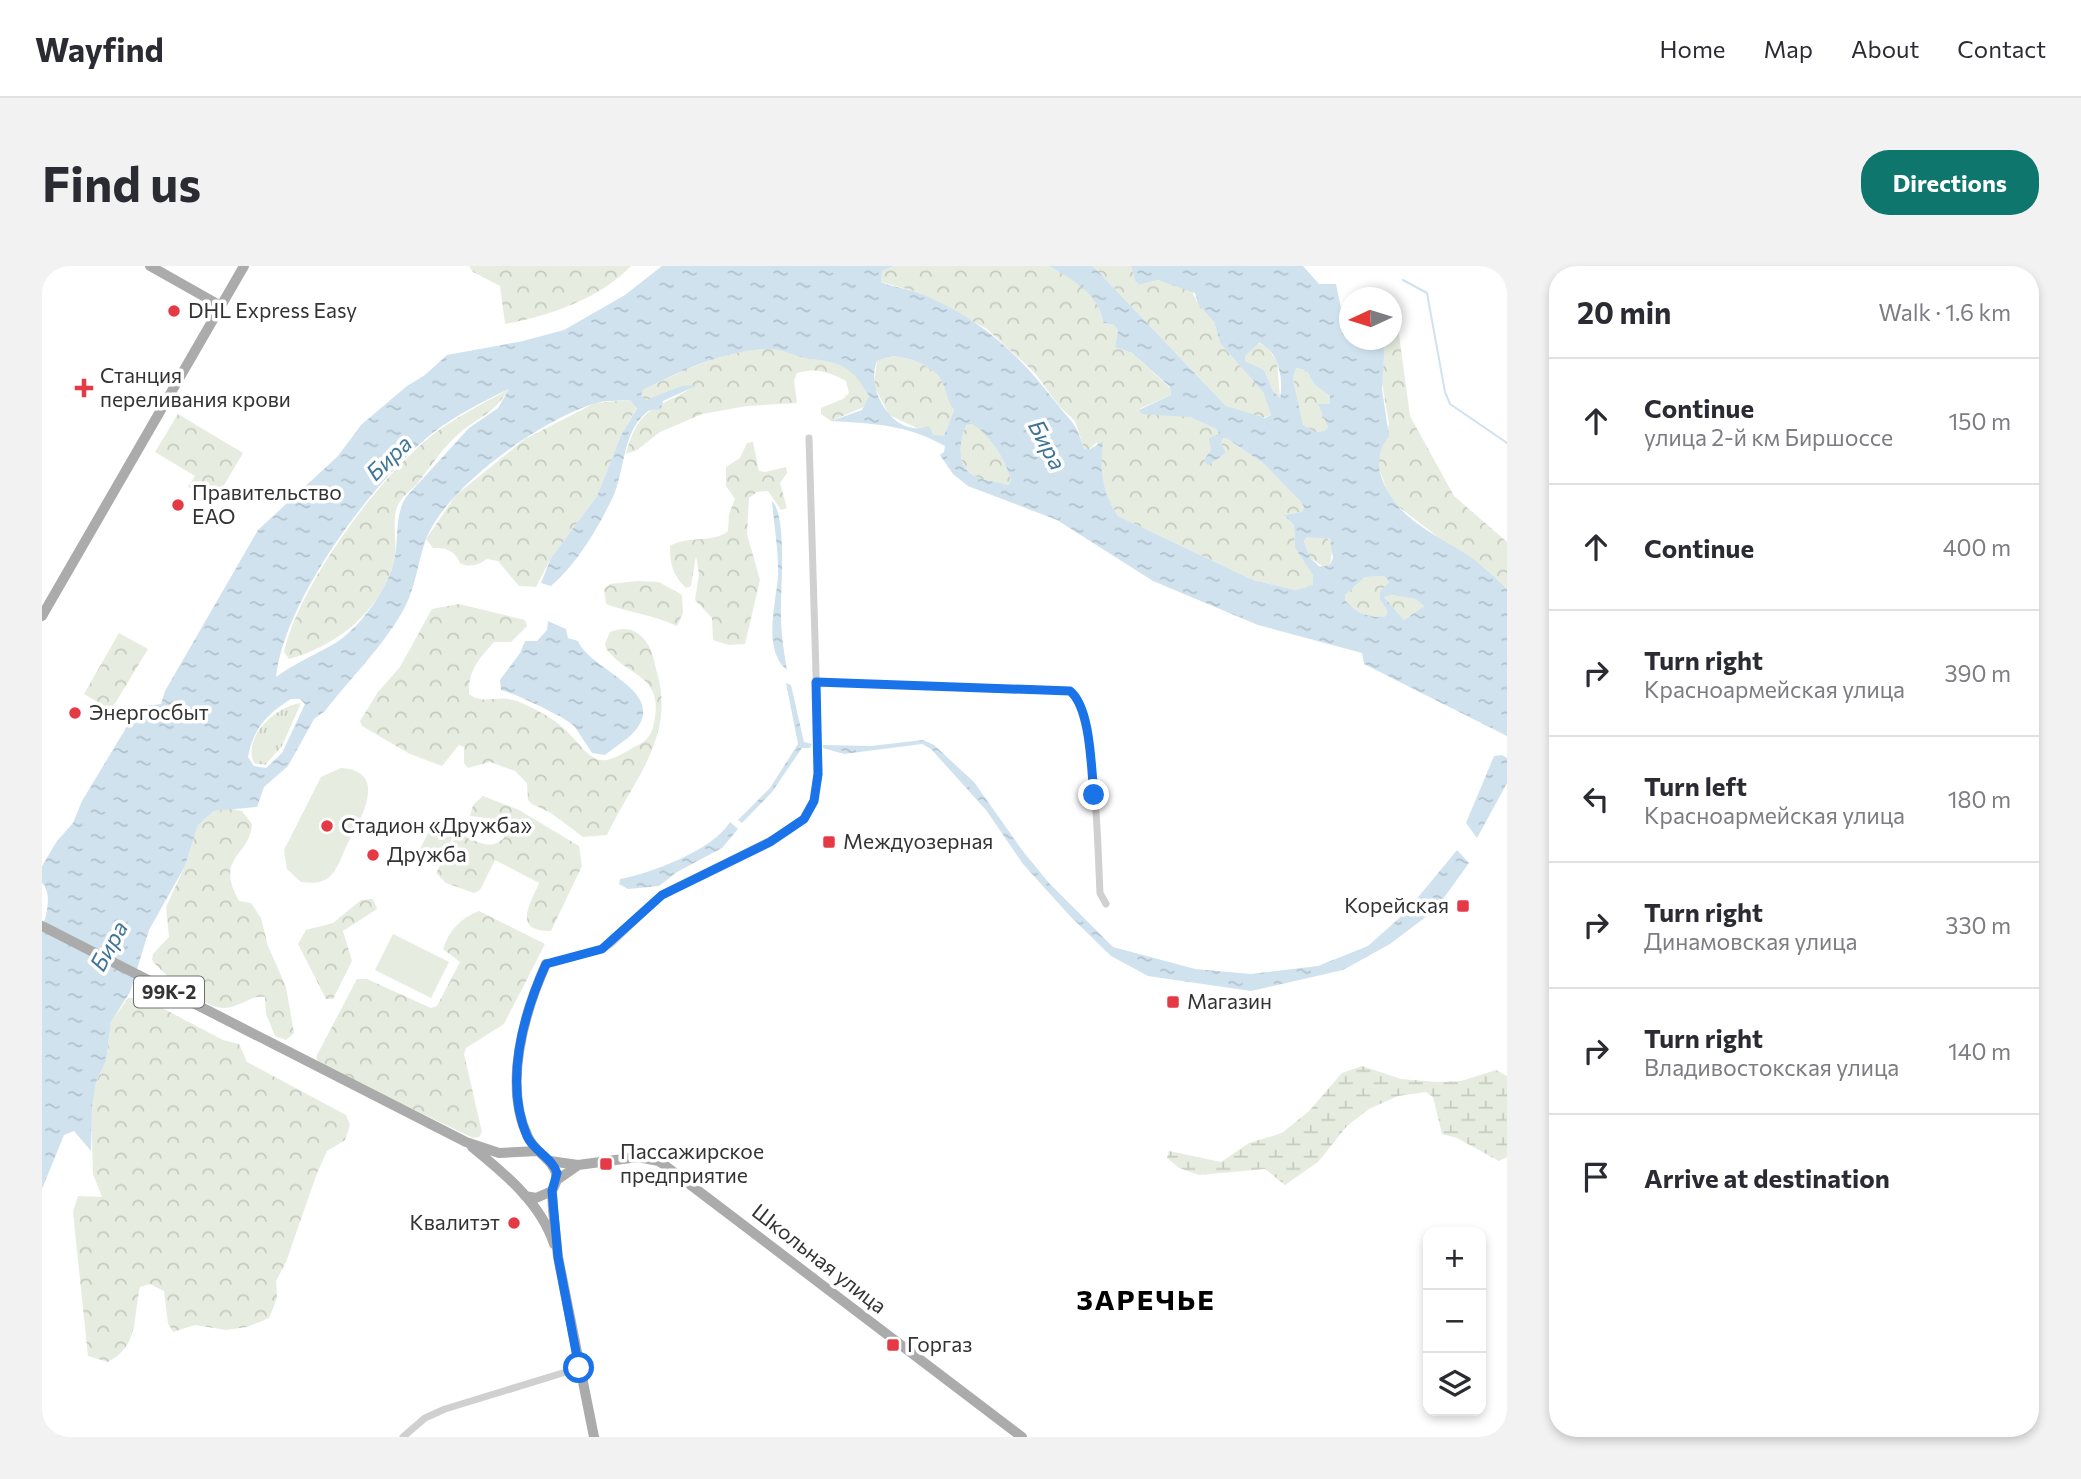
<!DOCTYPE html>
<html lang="en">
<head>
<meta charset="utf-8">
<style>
  :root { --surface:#fff; --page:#f2f2f3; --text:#2b2b33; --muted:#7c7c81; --line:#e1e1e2; --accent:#0f766e }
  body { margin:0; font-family:Commissioner,sans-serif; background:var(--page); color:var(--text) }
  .controls { position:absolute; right:21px; bottom:21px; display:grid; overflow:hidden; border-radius:14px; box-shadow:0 4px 10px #0003 }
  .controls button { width:63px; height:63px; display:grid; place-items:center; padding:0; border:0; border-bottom:2px solid var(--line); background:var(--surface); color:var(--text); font:35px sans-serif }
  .compass { position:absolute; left:1297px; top:21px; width:63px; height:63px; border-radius:50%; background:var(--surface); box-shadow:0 4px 10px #0003; rotate:266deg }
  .stop { position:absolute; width:21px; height:21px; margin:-16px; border:5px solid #1a73e8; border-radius:50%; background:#fff }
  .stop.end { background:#1a73e8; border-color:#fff; box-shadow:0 2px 7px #0008 }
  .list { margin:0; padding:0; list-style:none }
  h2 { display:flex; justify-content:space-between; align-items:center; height:91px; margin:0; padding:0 28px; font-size:30px }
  h2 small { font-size:23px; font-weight:400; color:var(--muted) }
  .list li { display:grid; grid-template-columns:46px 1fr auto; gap:21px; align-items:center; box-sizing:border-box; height:126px; padding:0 28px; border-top:2px solid var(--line) }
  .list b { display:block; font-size:26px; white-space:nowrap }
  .list p { margin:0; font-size:23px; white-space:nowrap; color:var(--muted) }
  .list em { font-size:23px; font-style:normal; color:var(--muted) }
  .icon { flex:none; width:38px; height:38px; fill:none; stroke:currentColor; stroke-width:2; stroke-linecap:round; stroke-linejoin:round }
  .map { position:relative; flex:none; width:1465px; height:1171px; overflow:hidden; border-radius:28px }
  header { display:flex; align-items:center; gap:42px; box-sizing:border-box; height:98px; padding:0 35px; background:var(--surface); border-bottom:2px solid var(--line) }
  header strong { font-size:33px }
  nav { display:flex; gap:38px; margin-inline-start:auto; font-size:24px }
  .intro { display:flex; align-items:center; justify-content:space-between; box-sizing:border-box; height:168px; padding:0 42px }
  h1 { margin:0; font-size:49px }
  .button { padding:18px 32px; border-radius:28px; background:var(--accent); color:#fff; font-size:24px; font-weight:700 }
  main { display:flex; gap:42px; padding:0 42px }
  aside { flex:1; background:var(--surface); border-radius:28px; box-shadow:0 4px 10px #0003 }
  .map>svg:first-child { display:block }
</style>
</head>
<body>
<header>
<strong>Wayfind</strong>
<nav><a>Home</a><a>Map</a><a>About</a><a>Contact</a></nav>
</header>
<div class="intro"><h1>Find us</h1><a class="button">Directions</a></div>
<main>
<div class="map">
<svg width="1465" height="1171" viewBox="0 0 1465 1171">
  <defs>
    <pattern id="grass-tufts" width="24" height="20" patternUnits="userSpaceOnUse" patternTransform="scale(1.75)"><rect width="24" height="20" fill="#e6ecdf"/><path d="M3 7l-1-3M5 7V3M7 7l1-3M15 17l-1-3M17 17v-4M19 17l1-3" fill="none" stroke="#c6cbc0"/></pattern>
    <pattern id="forest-crowns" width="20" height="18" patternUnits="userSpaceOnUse" patternTransform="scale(1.75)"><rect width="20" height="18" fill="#e6ecdf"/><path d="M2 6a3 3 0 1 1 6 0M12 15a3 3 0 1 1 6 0" fill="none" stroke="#c6cbc0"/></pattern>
    <pattern id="wetland-marsh" width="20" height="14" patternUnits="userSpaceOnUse" patternTransform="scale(1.75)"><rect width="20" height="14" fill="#e6ecdf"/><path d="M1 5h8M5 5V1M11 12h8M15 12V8" fill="none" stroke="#c6cbc0"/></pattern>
    <pattern id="water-ripples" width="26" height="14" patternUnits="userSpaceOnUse" patternTransform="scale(1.75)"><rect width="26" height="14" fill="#cfe2ee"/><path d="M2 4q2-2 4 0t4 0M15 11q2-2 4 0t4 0" fill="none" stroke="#b2c2cd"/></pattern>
  </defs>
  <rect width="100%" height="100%" fill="#fff"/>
  <path fill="url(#grass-tufts)" d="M 259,437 L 240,480 L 223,499 L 212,497 C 200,471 234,440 259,437 Z"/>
  <path fill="url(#forest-crowns)" d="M 427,0 L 589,0 C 557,33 507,50 463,58 L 458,20 L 431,6 Z
    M 852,0 L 1007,0 L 1038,18 L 1055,36 L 1061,57 L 1072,59 L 1076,64 L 1073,81 L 1090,87 L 1128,122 L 1129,129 L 1097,143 L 1148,151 L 1176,163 L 1178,168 L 1169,184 L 1166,198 L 1184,187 L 1179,177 L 1180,172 L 1186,173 L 1222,198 L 1259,236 L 1262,241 L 1260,246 L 1243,249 L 1252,259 L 1253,282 L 1271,308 L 1271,319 L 1254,324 L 1211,314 L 1076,250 C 1061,227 1057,203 1055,176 L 1047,184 L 1042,182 L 1033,155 L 1017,140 L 993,107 L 945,63 L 876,26 L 839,16 L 840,5 Z
    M 1051,0 L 1089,0 L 1093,15 L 1097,19 L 1116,14 L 1149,23 L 1156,38 L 1172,56 L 1178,77 L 1221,126 L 1229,149 C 1215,156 1197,145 1184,140 Z
    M 1350,52 L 1355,54 L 1368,150 L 1412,230 L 1465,276 L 1465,323 L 1443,302 L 1404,277 L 1348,234 L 1335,196 L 1347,158 L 1340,117 L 1343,74 L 1350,74 Z
    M 1214,77 L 1225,80 L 1235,96 L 1238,132 L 1231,125 L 1222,104 L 1203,95 L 1203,90 Z
    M 733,83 C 753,89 800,93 813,106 C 819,112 823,123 827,130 L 824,140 L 789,155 L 779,148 L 779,142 L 801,133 L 807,127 L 804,115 C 788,106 774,101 755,107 L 752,115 L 755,137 L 705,140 L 660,148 L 618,166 L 595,184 L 584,188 C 598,136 617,144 654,119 L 604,134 L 598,130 L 601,124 C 640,105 689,81 733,83 Z
    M 849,90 C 865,91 890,98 899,114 C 905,124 904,135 912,144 L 902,170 L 896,172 L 847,149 L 832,119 L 835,95 Z
    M 1254,102 L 1264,104 L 1273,119 L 1288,130 L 1284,153 L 1286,161 L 1282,165 L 1273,166 L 1261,160 L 1251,113 Z
    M 467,123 C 451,148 442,148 420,165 C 402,180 389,200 375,218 C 369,224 361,230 357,237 C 349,249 355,276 353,290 C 343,342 296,380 247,393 L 242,386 C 257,319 338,209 393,167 C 416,150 442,137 467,123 Z
    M 588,134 L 595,141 L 579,169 L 555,230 L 509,292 L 494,321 L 477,320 L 456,295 L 445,293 C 436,299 428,302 418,297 C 412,284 405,282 391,282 L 384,273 L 414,229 L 483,173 L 553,137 Z
    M 136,148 L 201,187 L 172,236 L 146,221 L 153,210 L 113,186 Z
    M 930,157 C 947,167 964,195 969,214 L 966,219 C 956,215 942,215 933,210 C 913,200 918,175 924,159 Z
    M 711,176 L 717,205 L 723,206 L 744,201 L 745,207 L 738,217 L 745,242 L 739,244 L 726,225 L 715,226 L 707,232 L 705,268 L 718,314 L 703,378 L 687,379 L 671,374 L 670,352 L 653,334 L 657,308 L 654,290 L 649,320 L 644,322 C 631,309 628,299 628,280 C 646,269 670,278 686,265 L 687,248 L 693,233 L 684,220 L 684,201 L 698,192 L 705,177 Z
    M 1282,270 L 1291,277 L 1288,300 L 1283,302 L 1268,292 L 1262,275 L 1265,271 Z
    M 1342,310 L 1347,316 L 1338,326 L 1338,334 L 1345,344 L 1344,350 C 1329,354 1313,345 1303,334 L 1303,329 L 1323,311 Z
    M 595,315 L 617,316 L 640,329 L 641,347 L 635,360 C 612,349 588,347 564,338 L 562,323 L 568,318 Z
    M 1350,329 L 1373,333 L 1382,340 L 1362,354 L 1342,331 Z
    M 417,338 L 483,354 L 485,360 L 469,376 L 452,376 C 437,393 426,404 427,428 C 441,440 458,427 477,436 C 500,446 517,455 534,475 C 540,482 549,493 559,494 C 571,496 587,483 598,478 C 607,473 610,466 612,457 C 622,409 589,413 565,384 L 563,378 L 568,366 C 584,360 595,363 605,377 C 610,384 612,394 614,403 C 635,470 592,512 565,569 L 541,571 L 509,547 L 490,538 L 486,534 L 485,517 L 473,505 L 448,496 L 426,502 L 422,497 L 422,481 L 417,479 L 400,500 L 368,488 L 320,460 L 318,455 L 336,426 L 358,401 L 390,343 Z
    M 77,367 L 106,383 L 69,444 L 42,428 Z
    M 441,530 L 477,544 L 537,580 L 540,600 L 509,665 C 469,665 489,637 497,617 L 453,594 L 438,624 L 432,627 L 404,617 L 394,607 L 416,567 C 433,574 447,586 462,572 L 462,563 L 453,553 L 428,550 L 431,539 Z
    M 189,543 L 200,545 L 210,558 C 208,591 172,590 197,635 L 209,637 L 219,652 L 226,680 L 244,721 L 252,767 L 244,774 L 233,770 L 224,748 L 223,731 C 207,729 197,742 181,742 C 161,741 122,710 110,694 L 111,688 L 127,671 L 124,641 L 143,600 L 156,559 L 172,545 Z
    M 331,633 L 335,643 L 301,665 L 310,695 L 291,733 L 284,733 L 256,678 L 264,664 L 291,657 L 319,634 Z
    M 437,645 L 503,678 L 462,758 L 424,782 L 422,788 L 440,866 L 437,871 L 431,872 L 277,798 L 274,791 L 315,713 L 325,713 L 389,742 L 395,740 L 418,696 L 401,683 C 407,664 419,652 437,645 Z
    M 86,732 L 101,732 L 181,774 L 197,778 L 205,796 L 304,849 L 308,859 L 303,874 L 285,885 L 275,907 L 244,996 L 234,1015 L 235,1032 L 227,1052 L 205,1061 L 184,1064 L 153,1059 L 131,1066 L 126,1057 L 122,1025 L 108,1018 L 98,1021 C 91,1052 97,1080 66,1096 L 46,1090 L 31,946 L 36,930 L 60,931 L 51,908 L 49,840 L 54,816 L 64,795 L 69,756 Z"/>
  <path fill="url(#wetland-marsh)" d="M 1320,800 L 1359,813 L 1395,816 L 1419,815 L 1454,804 L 1465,810 L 1465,891 L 1457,895 L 1415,872 L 1400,868 L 1391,831 L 1384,826 L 1356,830 L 1327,843 L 1305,860 L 1276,896 L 1243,919 L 1223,903 L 1157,909 L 1137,902 L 1125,892 L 1127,885 L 1179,896 L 1207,877 L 1240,867 L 1267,845 L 1300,807 Z"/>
  <path fill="#e6ecdf" d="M 299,502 C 349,505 317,556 305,579 C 300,589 295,606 286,612 C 278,618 269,617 259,616 L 245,603 L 242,584 L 279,511 Z
    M 399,554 L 410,560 L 413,567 L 395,600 L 377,595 L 375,589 L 392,555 Z
    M 351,668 L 407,696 L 389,732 L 333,704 Z"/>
  <path fill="url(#water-ripples)" fill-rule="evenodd" d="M 620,0 L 852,0 L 840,5 L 839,16 C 852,22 866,22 880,28 C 941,55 974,85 1015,138 C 1031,158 1033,155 1042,182 L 1047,184 L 1061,175 C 1057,204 1060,225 1076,250 L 1211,314 L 1254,324 L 1271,319 L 1271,309 L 1253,282 L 1252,259 L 1242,249 L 1260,246 L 1262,241 L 1259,236 L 1222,198 L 1186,173 L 1181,172 L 1179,177 L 1184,187 L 1166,199 L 1162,194 L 1169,184 L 1167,172 L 1177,168 L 1175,163 L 1148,151 L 1100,148 L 1097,144 L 1129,129 L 1128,121 L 1090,87 L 1073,81 L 1076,64 L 1072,59 L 1061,57 C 1056,26 1032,15 1007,0 L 1051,0 L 1184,140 L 1223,152 L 1229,149 L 1221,126 L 1178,77 L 1172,56 L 1156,38 L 1153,27 L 1116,14 L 1097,19 L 1093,15 L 1089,0 L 1261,0 L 1277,18 L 1294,18 L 1300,47 L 1307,47 L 1308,74 L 1343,74 L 1340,123 L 1347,170 C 1337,183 1335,194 1339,210 C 1351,249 1387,265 1419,285 C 1436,295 1451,309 1465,323 L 1465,470 L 1322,398 L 1320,387 L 1216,359 L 1111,315 L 1015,254 L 926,220 L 911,208 L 898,189 L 902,186 L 903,180 C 863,158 834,158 789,155 L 820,144 L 827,130 C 808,98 800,97 764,92 C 752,90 740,83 728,83 C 685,83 638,105 601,124 L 599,130 L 604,134 L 640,120 L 656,119 L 621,135 L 619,143 C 613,145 610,142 605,146 C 580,166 583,205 571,231 C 556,262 535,298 509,320 L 499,317 L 509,292 L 555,230 L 579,169 L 595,142 L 588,134 C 576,135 562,134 551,138 C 498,155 405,220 384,273 C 376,295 374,318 364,339 C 344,378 310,410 283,445 L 272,453 L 246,500 L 222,521 L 215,541 L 172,545 L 156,559 L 143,600 L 107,664 L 88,726 L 69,756 L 64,795 L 54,816 L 50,840 L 49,885 L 32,865 L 22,869 L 0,923 L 0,664 C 4,650 11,628 0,617 L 0,600 L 15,575 L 31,557 L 40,535 L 93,447 L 102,440 L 119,438 L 123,425 L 216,264 L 296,190 L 319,159 L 365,120 L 383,109 L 405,89 L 481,75 L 522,64 L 583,29 ZM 1217,77 C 1236,83 1242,114 1238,132 L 1231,125 L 1222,104 L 1203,95 L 1203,90 ZM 849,90 C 865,91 890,98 899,114 C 905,124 904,135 912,144 L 902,170 L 891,169 L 887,160 C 852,174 823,123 835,95 ZM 1254,102 L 1264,104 L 1273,119 L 1288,130 L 1287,138 L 1276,138 L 1286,161 L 1282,165 L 1273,166 L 1261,159 L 1251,113 ZM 467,123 L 456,142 L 427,162 L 364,231 C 351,252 358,276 351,299 C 344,325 318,361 295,376 C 275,388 253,397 234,411 C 242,334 332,213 392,166 C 415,149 441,135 467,123 ZM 930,158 C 947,167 964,195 969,214 L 966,219 C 956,215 942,215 933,210 C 913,201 918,175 924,159 ZM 1265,271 L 1288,273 L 1291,292 L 1288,299 L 1278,301 L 1268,292 L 1262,275 ZM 1342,310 L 1347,316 L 1338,325 L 1338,334 L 1345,344 L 1344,350 C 1329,354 1312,345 1303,334 L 1303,329 L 1323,311 ZM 1350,329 L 1373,333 L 1382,340 L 1362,354 L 1342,331 ZM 249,433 L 258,433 L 263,438 L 240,487 L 224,502 L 212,500 L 206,491 C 211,463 225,448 249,433 Z
    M 730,235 C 746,251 738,326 739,349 C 739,368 742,386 745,404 C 720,384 734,337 736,311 C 737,287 732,260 730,235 Z
    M 506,355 L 524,363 L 526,372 L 536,375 C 549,406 632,426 589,469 C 582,476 571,482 563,489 L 550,487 C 544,478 538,468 532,460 C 526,452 470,426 459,424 L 458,414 L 478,387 L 483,375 L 495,375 L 505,364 Z
    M 744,417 L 749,419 L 762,476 L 770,478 L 768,482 L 760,482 L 730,526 L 700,557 L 696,554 L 728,522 L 756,478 Z
    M 881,474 L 892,479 L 932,516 L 980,584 L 1007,617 L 1071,681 L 1153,703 L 1209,708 L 1276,700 L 1326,680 L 1364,646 L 1415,584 L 1427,597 L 1393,644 L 1348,678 L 1301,704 L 1209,725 L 1106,710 L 1069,690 L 1028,650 L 981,598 L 944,544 L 889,483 L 880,478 L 802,488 L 781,482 L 781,479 L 829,480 Z
    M 1460,489 L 1465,492 L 1465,517 L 1435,572 L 1424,557 L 1452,490 Z
    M 688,556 L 696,563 L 680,582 L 635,606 L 617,620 L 586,623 L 577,618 L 578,613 C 610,607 671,584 688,556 Z"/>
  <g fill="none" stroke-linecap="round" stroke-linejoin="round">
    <path stroke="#cfe2ee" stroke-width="2" d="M 1361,14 L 1385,27 L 1403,126 L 1408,138 L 1465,177"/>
    <path stroke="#d0d0d0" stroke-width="7" d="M 774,416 L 1028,425 C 1054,446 1056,590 1058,627 L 1064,638
      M 504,698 L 560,683 L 570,677 L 620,629 L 746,565 L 762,553 L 772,535 L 777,508 L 767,172
      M 361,1171 L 383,1152 L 403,1143 L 537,1102"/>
    <path stroke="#ababab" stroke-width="10" d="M 108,0 L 179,40
      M 0,350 L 202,0
      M 0,660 L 424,876 L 457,887 L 495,885
      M 504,698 C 482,747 461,820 486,871 C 494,889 514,893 515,914
      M 430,881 C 462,907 499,937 512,978
      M 508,895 L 536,899 L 596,891 L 617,895 L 980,1171
      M 535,900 L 515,914 L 510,925 L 511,944 L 516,991 L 552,1171
      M 483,930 L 494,932 L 510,925"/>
  </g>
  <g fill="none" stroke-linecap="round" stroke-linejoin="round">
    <path stroke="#1a73e8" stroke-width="9" d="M 537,1102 L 516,991 L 510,925 L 515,907 C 510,891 492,886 485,870 C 462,816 481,749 504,698 L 560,683 L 620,629 L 728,576 L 762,553 L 772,535 L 776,508 L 774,416 L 1028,425 C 1049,442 1049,503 1052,529"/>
  </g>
  <g fill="#e63946" stroke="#fff" stroke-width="2.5">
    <circle cx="132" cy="45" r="7"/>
    <path d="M38.5 111.5h7v7h7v7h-7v7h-7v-7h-7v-7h7z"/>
    <circle cx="136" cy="239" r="7"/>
    <circle cx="33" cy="447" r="7"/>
    <circle cx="285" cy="560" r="7"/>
    <rect x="780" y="569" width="14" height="14" rx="3.5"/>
    <circle cx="331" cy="589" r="7"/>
    <rect x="1414" y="633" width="14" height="14" rx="3.5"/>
    <rect x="1124" y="729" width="14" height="14" rx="3.5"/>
    <rect x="557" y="891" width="14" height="14" rx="3.5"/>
    <circle cx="472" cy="957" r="7"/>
    <rect x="844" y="1072" width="14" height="14" rx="3.5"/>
  </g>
  <g text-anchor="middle" stroke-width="7" stroke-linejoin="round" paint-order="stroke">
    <rect fill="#fff" stroke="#707070" stroke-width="2" x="92" y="710.5" width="70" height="31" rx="5"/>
    <g font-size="19" font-weight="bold" fill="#333">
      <text x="127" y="733">99К-2</text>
    </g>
    <g font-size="21" fill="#333" stroke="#fff" text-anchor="start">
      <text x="146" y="52">DHL Express Easy</text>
      <text x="58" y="117">Станция<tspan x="58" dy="24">переливания крови</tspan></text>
      <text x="150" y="234">Правительство<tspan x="150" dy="24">ЕАО</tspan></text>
      <text x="47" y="454">Энергосбыт</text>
      <text x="299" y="567">Стадион «Дружба»</text>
      <text x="801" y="583">Междуозерная</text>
      <text x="345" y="596">Дружба</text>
      <text x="1407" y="647" text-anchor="end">Корейская</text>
      <text x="1145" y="743">Магазин</text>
      <text x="578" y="893">Пассажирское<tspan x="578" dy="24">предприятие</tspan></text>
      <text x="458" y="964" text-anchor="end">Квалитэт</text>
      <text x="865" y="1086">Горгаз</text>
    </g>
    <g font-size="21" fill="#333" stroke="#fff">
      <text transform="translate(777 993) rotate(38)" y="7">Школьная улица</text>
    </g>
    <g font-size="23" font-style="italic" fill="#3f7597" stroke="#fff">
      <text transform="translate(1005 179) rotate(62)" y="8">Бира</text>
      <text transform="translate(347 192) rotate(-44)" y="8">Бира</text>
      <text transform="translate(67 680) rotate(-61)" y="8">Бира</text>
    </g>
    <g font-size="28" font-weight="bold" letter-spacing="2" fill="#000" stroke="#fff">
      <text x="1104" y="1044">ЗАРЕЧЬЕ</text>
    </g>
  </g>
</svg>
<div class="controls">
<button>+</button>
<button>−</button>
<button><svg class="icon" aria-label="layers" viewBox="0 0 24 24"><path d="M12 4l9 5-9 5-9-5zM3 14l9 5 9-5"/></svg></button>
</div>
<svg class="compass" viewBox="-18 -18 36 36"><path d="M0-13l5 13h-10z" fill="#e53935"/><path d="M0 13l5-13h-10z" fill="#7c7c81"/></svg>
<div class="stop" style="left:537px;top:1102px"></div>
<div class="stop end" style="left:1052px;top:529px"></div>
</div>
<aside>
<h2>20 min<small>Walk · 1.6 km</small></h2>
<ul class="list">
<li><svg class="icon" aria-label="ahead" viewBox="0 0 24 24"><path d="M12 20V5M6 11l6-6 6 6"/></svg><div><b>Continue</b><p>улица 2-й км Биршоссе</p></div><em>150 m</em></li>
<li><svg class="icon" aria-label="ahead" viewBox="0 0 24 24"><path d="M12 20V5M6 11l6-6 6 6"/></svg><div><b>Continue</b></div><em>400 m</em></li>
<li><svg class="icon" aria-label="right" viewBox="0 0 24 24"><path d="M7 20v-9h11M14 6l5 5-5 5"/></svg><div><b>Turn right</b><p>Красноармейская улица</p></div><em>390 m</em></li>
<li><svg class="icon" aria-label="left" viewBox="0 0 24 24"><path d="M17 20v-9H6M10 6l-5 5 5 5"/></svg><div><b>Turn left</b><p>Красноармейская улица</p></div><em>180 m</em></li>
<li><svg class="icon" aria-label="right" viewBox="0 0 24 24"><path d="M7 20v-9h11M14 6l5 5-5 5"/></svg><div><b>Turn right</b><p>Динамовская улица</p></div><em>330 m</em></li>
<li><svg class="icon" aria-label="right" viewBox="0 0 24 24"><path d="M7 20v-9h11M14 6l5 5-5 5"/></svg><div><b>Turn right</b><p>Владивостокская улица</p></div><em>140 m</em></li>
<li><svg class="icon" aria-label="arrive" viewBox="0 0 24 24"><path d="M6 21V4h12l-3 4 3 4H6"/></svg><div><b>Arrive at destination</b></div></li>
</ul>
</aside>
</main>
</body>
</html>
